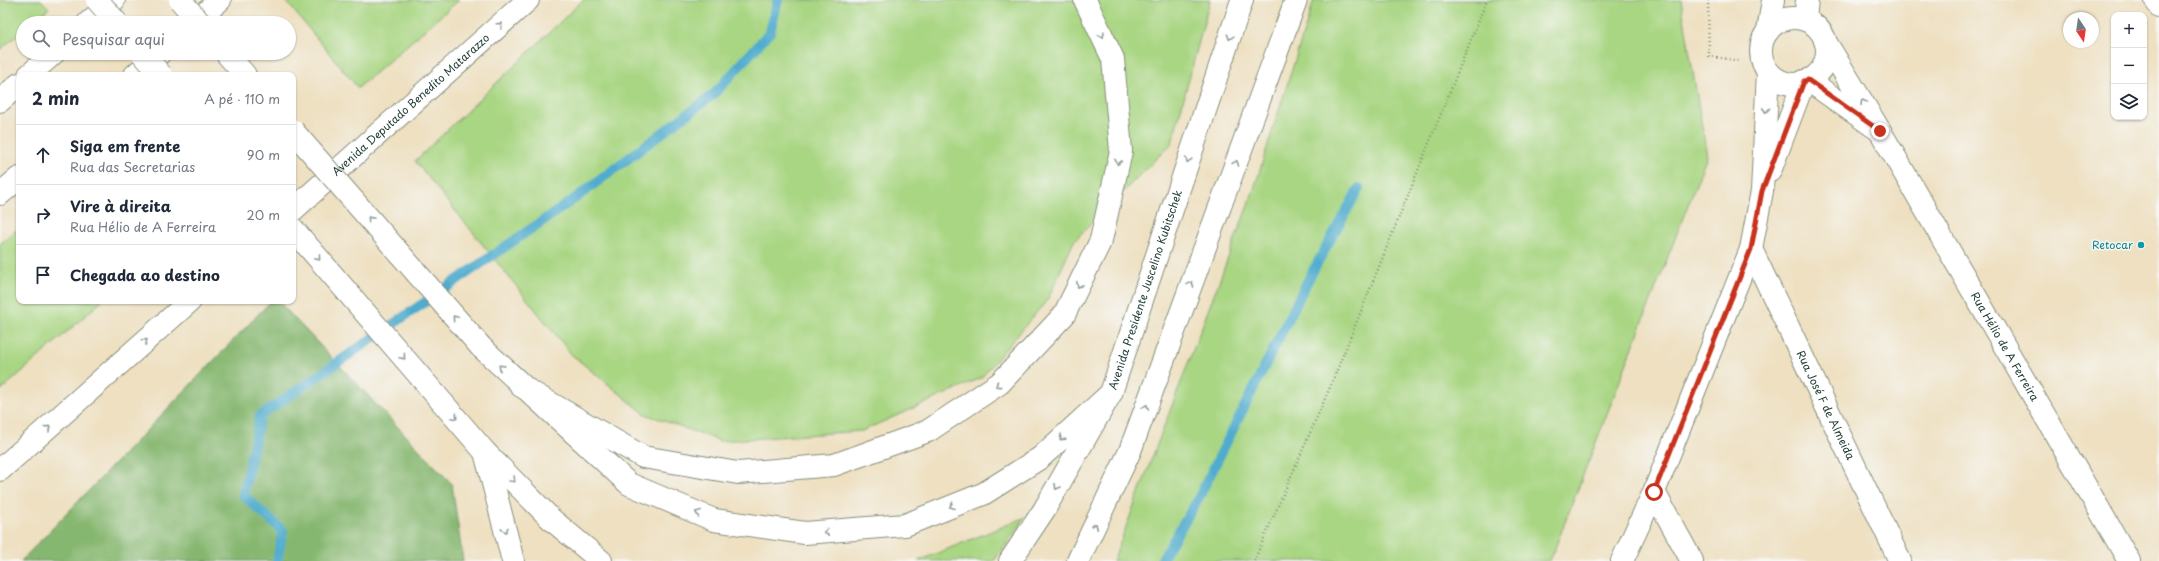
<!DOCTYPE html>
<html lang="pt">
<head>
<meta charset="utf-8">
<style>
  :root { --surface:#fff; --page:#f6f6f7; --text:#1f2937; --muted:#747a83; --line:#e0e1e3 }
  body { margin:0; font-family:"Playpen Sans",sans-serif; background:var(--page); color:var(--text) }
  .controls { position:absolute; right:12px; top:12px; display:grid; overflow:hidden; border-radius:8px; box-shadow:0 1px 3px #0004 }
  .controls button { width:36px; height:36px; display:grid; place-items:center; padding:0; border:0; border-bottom:1px solid var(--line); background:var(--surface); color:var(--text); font:20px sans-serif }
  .compass { position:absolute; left:2063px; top:12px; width:36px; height:36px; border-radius:50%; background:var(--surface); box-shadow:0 1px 3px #0004; rotate:167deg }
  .stop { position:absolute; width:12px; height:12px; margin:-9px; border:3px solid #c8321e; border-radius:50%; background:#fff }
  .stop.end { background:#c8321e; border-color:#fff; box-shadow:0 1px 4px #0008 }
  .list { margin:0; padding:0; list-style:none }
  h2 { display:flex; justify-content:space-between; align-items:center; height:52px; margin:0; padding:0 16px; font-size:17px }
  h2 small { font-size:13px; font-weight:400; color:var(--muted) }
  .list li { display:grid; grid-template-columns:26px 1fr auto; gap:12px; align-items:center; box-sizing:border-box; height:60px; padding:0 16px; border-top:1px solid var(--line) }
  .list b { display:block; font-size:15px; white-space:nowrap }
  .list p { margin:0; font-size:13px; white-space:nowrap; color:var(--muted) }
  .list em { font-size:13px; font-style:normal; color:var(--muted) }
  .icon { flex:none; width:22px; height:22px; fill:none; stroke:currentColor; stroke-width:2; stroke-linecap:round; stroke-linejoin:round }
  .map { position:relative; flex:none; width:2159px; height:561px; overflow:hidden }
  .search { position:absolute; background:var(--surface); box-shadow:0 1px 3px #0004; left:16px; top:16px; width:280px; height:44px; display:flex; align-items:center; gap:10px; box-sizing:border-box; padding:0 14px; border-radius:22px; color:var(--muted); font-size:15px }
  .panel { position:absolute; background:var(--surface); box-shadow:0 1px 3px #0004; left:16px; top:72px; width:280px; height:232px; border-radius:8px }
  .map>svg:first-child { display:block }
</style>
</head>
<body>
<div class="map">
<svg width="2159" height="561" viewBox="0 0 2159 561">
  <rect width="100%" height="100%" fill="#f6f6f2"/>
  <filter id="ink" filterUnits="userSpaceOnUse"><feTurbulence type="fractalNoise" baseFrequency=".025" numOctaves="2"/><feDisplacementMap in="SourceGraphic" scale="8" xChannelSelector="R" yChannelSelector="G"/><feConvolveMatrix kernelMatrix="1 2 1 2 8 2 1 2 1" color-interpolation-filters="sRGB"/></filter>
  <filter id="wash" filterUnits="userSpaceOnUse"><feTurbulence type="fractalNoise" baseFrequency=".012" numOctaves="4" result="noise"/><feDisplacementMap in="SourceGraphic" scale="16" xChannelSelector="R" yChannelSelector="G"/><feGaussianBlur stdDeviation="0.9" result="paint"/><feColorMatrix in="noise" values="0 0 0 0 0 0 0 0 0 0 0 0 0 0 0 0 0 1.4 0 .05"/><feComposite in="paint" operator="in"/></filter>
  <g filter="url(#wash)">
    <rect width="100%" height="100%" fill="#eee0c1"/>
    <path fill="#a9d682" stroke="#648a5b" d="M 0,0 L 41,0 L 49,8 L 31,23 L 23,23 L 23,30 L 0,50 Z
      M 285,0 L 459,0 L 358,88 Z
      M 583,0 L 1210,0 L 1172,143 L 1074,241 L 1048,299 L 981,378 L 862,431 L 720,441 L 645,414 L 572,355 L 415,161 Z
      M 1314,0 L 1681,0 L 1707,156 L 1550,561 L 1113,561 L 1253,192 Z
      M 19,228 L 19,301 L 102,301 L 0,391 L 0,244 Z
      M 1026,517 L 994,561 L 918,561 Z"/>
    <path fill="#86b770" stroke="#527a52" d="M 271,301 L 278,301 L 452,484 L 463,561 L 21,561 Z"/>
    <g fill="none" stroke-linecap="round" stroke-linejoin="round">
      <path stroke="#50acce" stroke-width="10" d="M 277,561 L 283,531 L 243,495 L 260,416 L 573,200 L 714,94 L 770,32 L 778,0
        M 1161,561 L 1198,499 L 1308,280 L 1359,188"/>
    </g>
  </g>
  <g filter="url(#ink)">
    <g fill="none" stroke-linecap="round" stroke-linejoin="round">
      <defs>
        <g id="minor">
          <path d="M 2156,0 L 2159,6"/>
          <circle cx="1794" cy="51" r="33"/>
          <path d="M 1805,20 L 1807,0"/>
          <path d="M 1768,31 L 1773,0"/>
          <path d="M 1808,80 L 1880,131 L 1825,41"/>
          <path id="s1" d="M 1880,131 L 2129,561"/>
          <path d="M 1770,171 L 1804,81"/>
          <path id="s2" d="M 1751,249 L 1900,561"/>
          <path d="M 1654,492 L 1692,561"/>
          <path d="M 1622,561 L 1654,492 L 1751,249 L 1762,191 L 1768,71"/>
        </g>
        <g id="major">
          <path d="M 226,53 L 245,75"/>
          <path d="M 293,229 L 485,452 L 551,519 L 601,561"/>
          <path d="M 481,347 L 629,484 L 714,520 L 805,533 L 905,525 L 983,494 L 1040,458 L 1111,393"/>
          <path id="s3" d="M 1010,561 L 1044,510 L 1111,393 L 1242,0"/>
          <path d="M 1078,561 L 1130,451 L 1296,0"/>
        </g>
        <g id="highway">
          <path d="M 88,23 L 114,0"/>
          <path d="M 194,23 L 220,0"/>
          <path d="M 29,75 L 54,53"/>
          <path d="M 135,75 L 160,53"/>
          <path d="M 0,101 L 19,84"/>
          <path d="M 0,194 L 19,178"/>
          <path id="s4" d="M 293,210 L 528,0"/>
          <path d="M 521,386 L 643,457 L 738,473 L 834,465 L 928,431 L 1000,383 L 1064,315 L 1101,240 L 1121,151 L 1113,59 L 1085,0"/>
          <path d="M 485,452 L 513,561"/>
          <path d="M 0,470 L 190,301"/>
        </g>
      </defs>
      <use href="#minor" stroke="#868e7a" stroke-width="24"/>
      <use href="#major" stroke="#868e7a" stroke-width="24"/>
      <use href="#highway" stroke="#868e7a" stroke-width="24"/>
      <path stroke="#868e7a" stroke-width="2.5" stroke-dasharray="1 3" stroke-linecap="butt" d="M 1708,0 L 1709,56 L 1740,61
        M 1254,561 L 1331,385 L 1487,0"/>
      <use href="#minor" stroke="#fff" stroke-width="22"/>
      <use href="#major" stroke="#fff" stroke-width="22"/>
      <use href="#highway" stroke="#fff" stroke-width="22"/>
      <defs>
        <path id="major-bridge" d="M 97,0 L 117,23
          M 180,0 L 200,23
          M 142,53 L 161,75
          M 293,131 L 481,347"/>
      </defs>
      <use href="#major-bridge" stroke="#868e7a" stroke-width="24" stroke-linecap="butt"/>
      <use href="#major-bridge" stroke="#fff" stroke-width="22"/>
    </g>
    <defs><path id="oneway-chevron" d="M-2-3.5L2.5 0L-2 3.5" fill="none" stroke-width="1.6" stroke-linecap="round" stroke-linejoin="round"/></defs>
    <g stroke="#8f9e9a">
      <use href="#oneway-chevron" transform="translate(500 25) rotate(-42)"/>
      <use href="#oneway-chevron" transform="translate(1102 35) rotate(64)"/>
      <use href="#oneway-chevron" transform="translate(1230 37) rotate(108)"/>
      <use href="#oneway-chevron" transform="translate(1863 102) rotate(-121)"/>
      <use href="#oneway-chevron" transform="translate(1766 110) rotate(93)"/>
      <use href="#oneway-chevron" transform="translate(1188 160) rotate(108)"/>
      <use href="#oneway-chevron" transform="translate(1118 162) rotate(102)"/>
      <use href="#oneway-chevron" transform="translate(1236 163) rotate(-70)"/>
      <use href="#oneway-chevron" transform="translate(370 219) rotate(-131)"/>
      <use href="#oneway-chevron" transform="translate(318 258) rotate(49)"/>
      <use href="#oneway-chevron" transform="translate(1191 284) rotate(-70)"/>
      <use href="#oneway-chevron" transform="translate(1079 285) rotate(117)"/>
      <use href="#oneway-chevron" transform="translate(455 318) rotate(-131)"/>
      <use href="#oneway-chevron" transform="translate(145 341) rotate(-42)"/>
      <use href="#oneway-chevron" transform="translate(403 357) rotate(49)"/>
      <use href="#oneway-chevron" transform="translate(501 367) rotate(-136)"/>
      <use href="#oneway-chevron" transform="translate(998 385) rotate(143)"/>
      <use href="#oneway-chevron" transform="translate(1146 407) rotate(-70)"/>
      <use href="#oneway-chevron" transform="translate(455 417) rotate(49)"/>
      <use href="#oneway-chevron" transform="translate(48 428) rotate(-42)"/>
      <use href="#oneway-chevron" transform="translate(1062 438) rotate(137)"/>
      <use href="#oneway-chevron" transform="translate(513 480) rotate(46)"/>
      <use href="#oneway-chevron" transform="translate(1057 487) rotate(120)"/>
      <use href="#oneway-chevron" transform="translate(952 506) rotate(159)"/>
      <use href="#oneway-chevron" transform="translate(698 513) rotate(-157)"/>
      <use href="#oneway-chevron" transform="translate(1095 526) rotate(-65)"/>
      <use href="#oneway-chevron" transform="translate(505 530) rotate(76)"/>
      <use href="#oneway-chevron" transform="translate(826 532) rotate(175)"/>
    </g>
  </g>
  <g fill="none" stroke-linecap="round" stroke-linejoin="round" filter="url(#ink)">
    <path stroke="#c8321e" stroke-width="5" d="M 1654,492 L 1751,249 L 1762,191 L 1804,81 L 1808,80 L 1880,131"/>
  </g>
  <circle fill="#0f9aa8" stroke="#f6f6f2" stroke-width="1.5" cx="2141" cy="245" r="4"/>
  <g text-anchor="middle" stroke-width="3" stroke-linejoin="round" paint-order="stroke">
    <g font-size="11" fill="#1f3d34" stroke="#f6f6f2">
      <text dy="4" stroke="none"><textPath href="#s4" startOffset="158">Avenida Deputado Benedito Matarazzo</textPath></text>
      <text dy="4" stroke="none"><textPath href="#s3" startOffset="305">Avenida Presidente Juscelino Kubitschek</textPath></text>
      <text dy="4" stroke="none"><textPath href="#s1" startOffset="249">Rua Hélio de A Ferreira</textPath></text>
      <text dy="4" stroke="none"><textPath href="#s2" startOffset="173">Rua José F de Almeida</textPath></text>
    </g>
    <g font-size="11" fill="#0d838f" stroke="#f6f6f2" text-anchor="end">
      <text x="2133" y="249">Retocar</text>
    </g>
  </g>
</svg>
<div class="controls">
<button>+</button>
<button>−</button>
<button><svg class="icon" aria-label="layers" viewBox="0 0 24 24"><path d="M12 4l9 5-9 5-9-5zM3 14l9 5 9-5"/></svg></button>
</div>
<svg class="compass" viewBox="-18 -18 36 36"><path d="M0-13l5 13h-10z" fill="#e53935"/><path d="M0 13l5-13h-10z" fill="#747a83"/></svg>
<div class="stop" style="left:1654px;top:492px"></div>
<div class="stop end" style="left:1880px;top:131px"></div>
<div class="search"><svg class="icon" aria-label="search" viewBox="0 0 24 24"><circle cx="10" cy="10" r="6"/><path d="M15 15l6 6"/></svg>Pesquisar aqui</div>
<section class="panel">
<h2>2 min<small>A pé · 110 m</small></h2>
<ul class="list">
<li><svg class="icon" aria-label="ahead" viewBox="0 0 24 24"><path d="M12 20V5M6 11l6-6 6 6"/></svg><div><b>Siga em frente</b><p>Rua das Secretarias</p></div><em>90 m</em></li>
<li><svg class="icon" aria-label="right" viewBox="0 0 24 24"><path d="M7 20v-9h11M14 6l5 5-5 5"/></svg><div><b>Vire à direita</b><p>Rua Hélio de A Ferreira</p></div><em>20 m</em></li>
<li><svg class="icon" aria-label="arrive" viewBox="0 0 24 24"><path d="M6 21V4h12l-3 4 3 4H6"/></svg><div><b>Chegada ao destino</b></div></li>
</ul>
</section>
</div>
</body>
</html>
